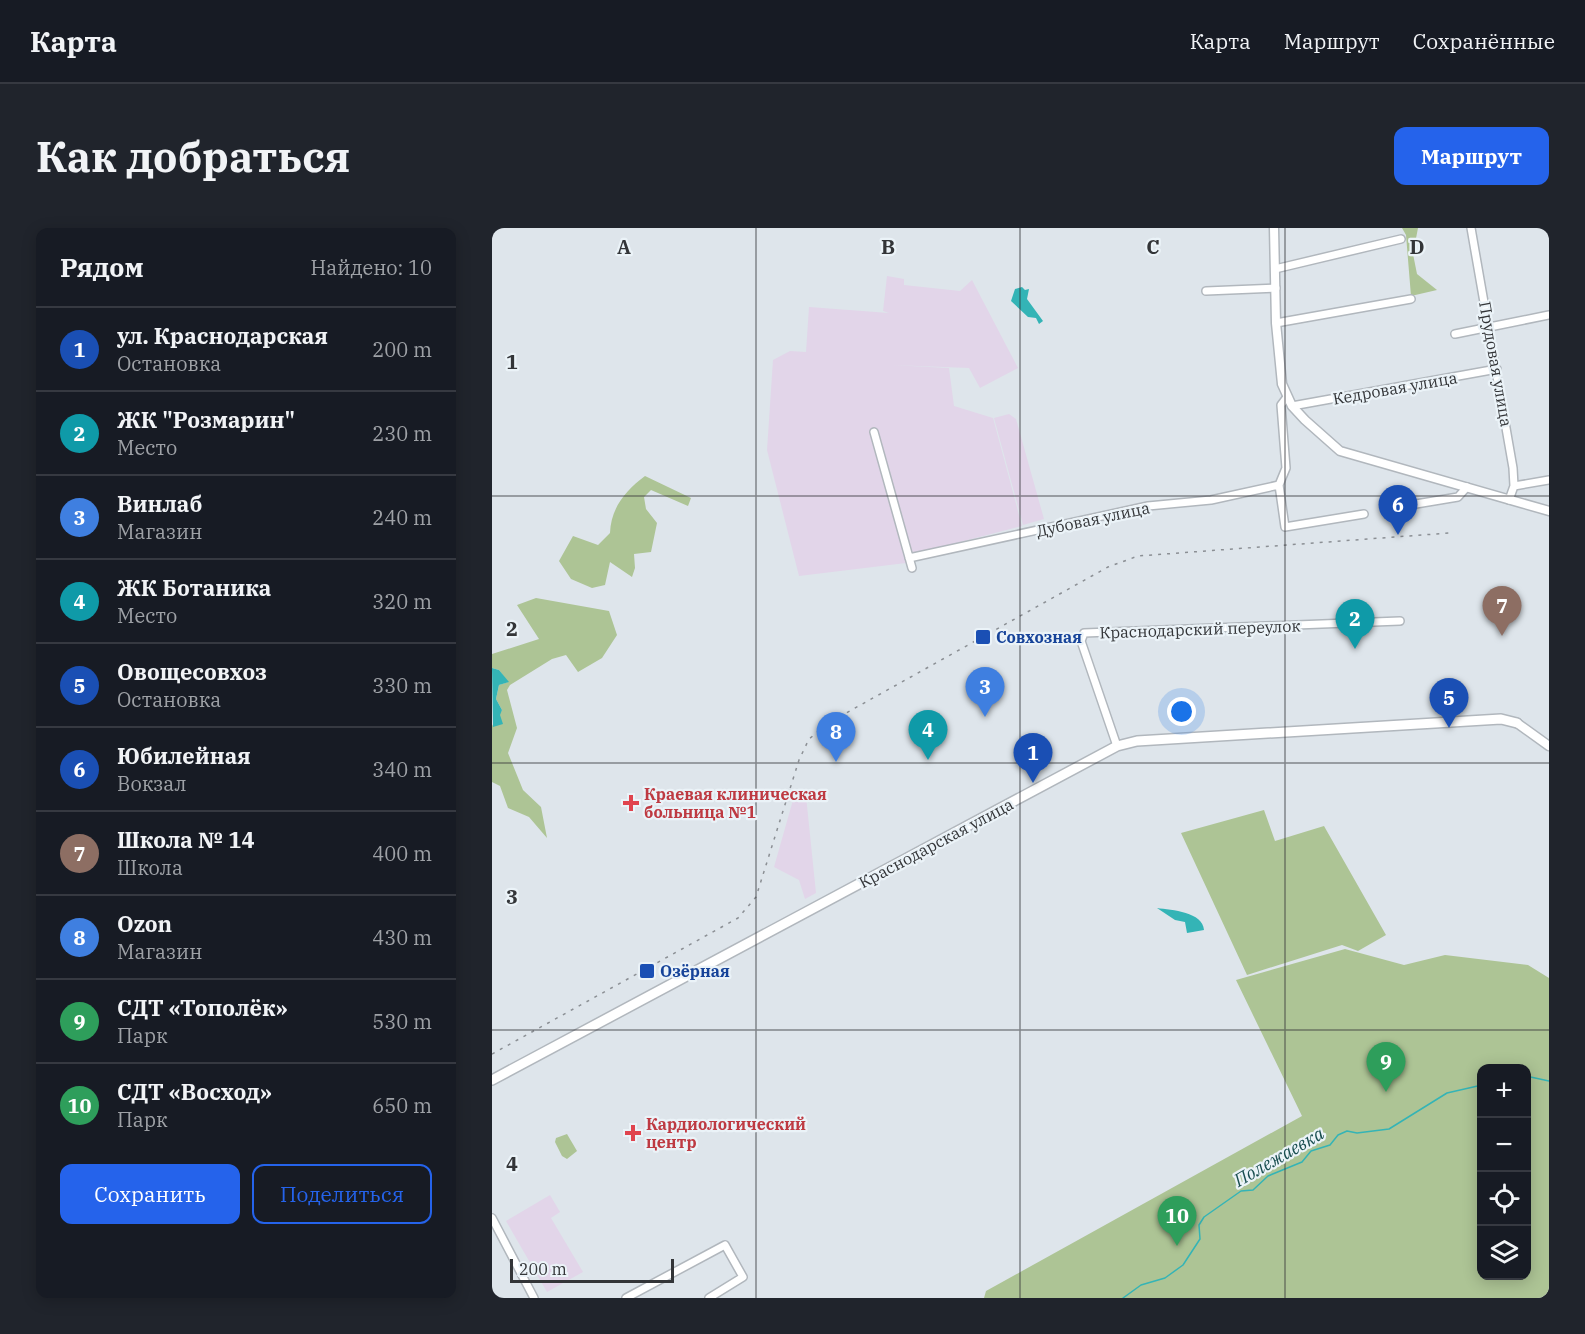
<!DOCTYPE html>
<html lang="ru">
<head>
<meta charset="utf-8">
<style>
  :root { --surface:#171b24; --page:#20242c; --text:#f1f3f6; --muted:#9ea1a6; --line:#363941; --accent:#2563eb }
  body { margin:0; font-family:"IBM Plex Serif",serif; background:var(--page); color:var(--text) }
  .controls { position:absolute; right:18px; bottom:18px; display:grid; overflow:hidden; border-radius:12px; box-shadow:0 3px 15px #0003 }
  .controls button { width:54px; height:54px; display:grid; place-items:center; padding:0; border:0; border-bottom:2px solid var(--line); background:var(--surface); color:var(--text); font:30px sans-serif }
  .scale { position:absolute; left:18px; bottom:15px; width:164px; box-sizing:border-box; padding-left:6px; border:3px solid #333538; border-top:0; font-size:16px; line-height:21px; white-space:nowrap; color:#333538; -webkit-text-stroke:4px #ebf3f8; paint-order:stroke }
  .you { position:absolute; left:690px; top:484px; width:21px; height:21px; margin:-15px; border:4px solid #fff; border-radius:50%; background:#1a73e8; box-shadow:0 0 0 9px #1a73e833 }
  .badge { display:grid; place-items:center; width:39px; height:39px; border-radius:50%; background:var(--accent); color:#fff; font-size:20px; font-weight:700 }
  .pin { position:absolute; translate:-50% -50px; filter:drop-shadow(0 2px 3px #0008) }
  .pin::after { content:''; position:absolute; top:32px; width:21px; height:18px; background:inherit; clip-path:polygon(0 0,100% 0,50% 100%) }
  .list { margin:0; padding:0; list-style:none }
  h2 { display:flex; justify-content:space-between; align-items:center; height:78px; margin:0; padding:0 24px; font-size:26px }
  h2 small { font-size:20px; font-weight:400; color:var(--muted) }
  .list li { display:grid; grid-template-columns:39px 1fr auto; gap:18px; align-items:center; box-sizing:border-box; height:84px; padding:0 24px; border-top:2px solid var(--line) }
  .list b { display:block; font-size:22px; white-space:nowrap }
  .list p { margin:0; font-size:20px; white-space:nowrap; color:var(--muted) }
  .list em { font-size:20px; font-style:normal; color:var(--muted) }
  .actions { display:flex; gap:12px; padding:18px 24px }
  .actions a { flex:1; padding:14px 0; border:2px solid var(--accent); border-radius:12px; text-align:center; font-size:21px; color:var(--accent) }
  .actions .main { background:var(--accent); color:#fff }
  .icon { flex:none; width:33px; height:33px; fill:none; stroke:currentColor; stroke-width:2; stroke-linecap:round; stroke-linejoin:round }
  .map { position:relative; flex:none; width:1057px; height:1070px; overflow:hidden; border-radius:12px }
  header { display:flex; align-items:center; gap:36px; box-sizing:border-box; height:84px; padding:0 30px; background:var(--surface); border-bottom:2px solid var(--line) }
  header strong { font-size:28px }
  nav { display:flex; gap:33px; margin-inline-start:auto; font-size:21px }
  .intro { display:flex; align-items:center; justify-content:space-between; box-sizing:border-box; height:144px; padding:0 36px }
  h1 { margin:0; font-size:42px }
  .button { padding:15px 27px; border-radius:12px; background:var(--accent); color:#fff; font-size:21px; font-weight:700 }
  main { display:flex; gap:36px; padding:0 36px }
  aside { flex:1; background:var(--surface); border-radius:12px; box-shadow:0 3px 15px #0003 }
  .map>svg:first-child { display:block }
</style>
</head>
<body>
<header>
<strong>Карта</strong>
<nav><a>Карта</a><a>Маршрут</a><a>Сохранённые</a></nav>
</header>
<div class="intro"><h1>Как добраться</h1><a class="button">Маршрут</a></div>
<main>
<aside>
<h2>Рядом<small>Найдено: 10</small></h2>
<ul class="list">
<li><span class="badge" style="background:#1a4fb4">1</span><div><b>ул. Краснодарская</b><p>Остановка</p></div><em>200 m</em></li>
<li><span class="badge" style="background:#0f9aa8">2</span><div><b>ЖК &quot;Розмарин&quot;</b><p>Место</p></div><em>230 m</em></li>
<li><span class="badge" style="background:#3f7fe0">3</span><div><b>Винлаб</b><p>Магазин</p></div><em>240 m</em></li>
<li><span class="badge" style="background:#0f9aa8">4</span><div><b>ЖК Ботаника</b><p>Место</p></div><em>320 m</em></li>
<li><span class="badge" style="background:#1a4fb4">5</span><div><b>Овощесовхоз</b><p>Остановка</p></div><em>330 m</em></li>
<li><span class="badge" style="background:#1a4fb4">6</span><div><b>Юбилейная</b><p>Вокзал</p></div><em>340 m</em></li>
<li><span class="badge" style="background:#8d6e63">7</span><div><b>Школа № 14</b><p>Школа</p></div><em>400 m</em></li>
<li><span class="badge" style="background:#3f7fe0">8</span><div><b>Ozon</b><p>Магазин</p></div><em>430 m</em></li>
<li><span class="badge" style="background:#2e9e5b">9</span><div><b>СДТ «Тополёк»</b><p>Парк</p></div><em>530 m</em></li>
<li><span class="badge" style="background:#2e9e5b">10</span><div><b>СДТ «Восход»</b><p>Парк</p></div><em>650 m</em></li>
</ul>
<div class="actions"><a class="main">Сохранить</a><a>Поделиться</a></div>
</aside>
<div class="map">
<svg width="1057" height="1070" viewBox="0 0 1057 1070">
  <rect width="100%" height="100%" fill="#dee5eb"/>
  <path fill="#e2d5e9" d="M 395,48 L 412,51 L 412,57 L 468,63 L 480,52 L 526,140 L 488,160 L 477,140 L 399,137 L 457,140 L 462,178 L 501,190 L 530,298 L 418,327 L 387,208 L 381,210 L 414,335 L 307,348 L 275,222 L 281,132 L 298,123 L 314,124 L 317,79 L 397,85 L 391,83 Z
    M 517,186 L 524,191 L 552,291 L 531,297 L 502,190 Z
    M 303,565 L 314,568 L 324,665 L 313,671 L 307,652 L 282,639 Z
    M 58,967 L 68,984 L 59,990 L 91,1044 L 55,1064 L 14,993 Z"/>
  <path fill="#adc495" fill-rule="evenodd" d="M 910,0 L 926,0 L 921,26 L 925,46 L 945,62 L 919,68 L 914,7 Z
    M 153,248 L 199,270 L 196,278 L 159,262 L 152,269 L 154,281 L 165,295 L 159,324 L 142,326 L 143,340 L 140,349 L 118,334 L 113,357 L 100,360 L 79,351 L 67,333 L 81,308 L 106,317 L 118,305 C 119,280 133,263 153,248 Z
    M 44,370 L 117,383 L 125,407 L 110,430 L 86,444 L 74,427 L 60,431 L 18,457 L 15,462 L 25,500 L 16,525 L 31,562 L 49,579 L 55,610 L 37,589 L 16,580 L 8,558 L 0,554 L 0,498 L 10,482 L 4,471 L 7,457 L 16,454 L 7,442 L 0,440 L 0,426 L 47,411 L 25,377 Z
    M 772,582 L 783,613 L 832,598 L 894,707 L 866,723 L 850,717 L 755,747 L 689,605 Z
    M 853,721 L 912,737 L 953,727 L 1036,737 L 1057,750 L 1057,1070 L 492,1070 L 494,1063 L 810,888 L 744,752 ZM 990,840 L 1034,840 L 1034,1048 L 990,1048 Z
    M 75,906 L 85,923 L 75,931 L 70,928 L 63,914 L 64,910 Z"/>
  <path fill="#34b4b6" d="M 530,59 L 533,62 L 537,61 L 535,71 L 551,93 L 547,96 L 544,90 L 536,89 L 519,73 L 523,61 Z
    M 0,440 L 7,442 L 17,454 L 7,457 L 4,471 L 10,482 L 8,487 L 11,496 L 1,499 Z
    M 665,680 C 680,682 711,684 712,702 L 695,705 L 693,694 L 683,692 Z"/>
  <g fill="none" stroke-linecap="round" stroke-linejoin="round">
    <path stroke="#34b4b6" stroke-width="1.5" d="M 1034,848 L 1057,853
      M 631,1070 L 649,1057 L 673,1050 L 691,1037 L 708,1011 L 707,997 L 712,989 L 749,963 L 761,962 L 776,948 L 810,934 L 819,923 L 838,917 L 846,907 L 855,903 L 865,905 L 897,901 L 955,865 L 990,857"/>
    <defs>
      <path id="minor" d="M 979,0 L 1021,240 L 1022,258 L 1017,272
        M 783,41 L 909,11
        M 714,63 L 784,60
        M 784,95 L 919,71
        M 963,106 L 1057,87
        M 795,169 L 789,177 L 794,240 L 787,257 L 793,299 L 872,286
        M 800,178 L 1005,141
        M 382,204 L 420,340
        M 1022,258 L 1057,252
        M 924,276 L 966,269 L 975,259
        M 417,330 L 656,278 L 719,272 L 787,257
        M 625,518 L 589,413 L 592,405 L 908,393
        M 0,990 L 42,1070
        M 134,1070 L 233,1017 L 251,1049 L 217,1070"/>
      <path id="tertiary" d="M 782,0 L 784,95 L 790,156 L 800,178 L 813,192 L 848,223 L 1057,283
        M 1025,495 L 1057,518"/>
      <path id="secondary" d="M 0,852 L 625,518 L 645,513 L 1009,491 L 1025,495"/>
    </defs>
    <use href="#minor" stroke="#b1b7bd" stroke-width="10"/>
    <use href="#tertiary" stroke="#b1b7bd" stroke-width="11"/>
    <use href="#secondary" stroke="#b1b7bd" stroke-width="12"/>
    <use href="#minor" stroke="#fff" stroke-width="7"/>
    <use href="#tertiary" stroke="#fff" stroke-width="8"/>
    <use href="#secondary" stroke="#fff" stroke-width="9"/>
    <path stroke="#8b8f94" stroke-width="1.5" stroke-dasharray="3 6" stroke-linecap="butt" d="M 0,826 L 246,690 L 264,669 L 307,532 L 317,511 L 338,494 L 616,339 L 646,328 L 957,305"/>
  </g>
  <path fill="none" stroke="#333538" stroke-width="1.5" stroke-opacity="0.55" d="M 264,0 L 264,1070M 528,0 L 528,1070M 793,0 L 793,1070M 0,268 L 1057,268M 0,535 L 1057,535M 0,802 L 1057,802"/>
  <g fill="#1a4fb4" stroke="#ebf3f8" stroke-width="2">
    <rect x="483" y="401" width="16" height="16" rx="3"/>
    <rect x="147" y="735" width="16" height="16" rx="3"/>
  </g>
  <g fill="#e0444e" stroke="#ebf3f8" stroke-width="2">
    <path d="M136 566h6v6h6v6h-6v6h-6v-6h-6v-6h6z"/>
    <path d="M138 896h6v6h6v6h-6v6h-6v-6h-6v-6h6z"/>
  </g>
  <g text-anchor="middle" stroke-width="4.5" stroke-linejoin="round" paint-order="stroke">
    <g font-size="16" fill="#333538" stroke="#ebf3f8">
      <text transform="translate(1004 136) rotate(80)" y="6">Прудовая улица</text>
      <text transform="translate(903 160) rotate(-10)" y="6">Кедровая улица</text>
      <text transform="translate(601 291) rotate(-12)" y="6">Дубовая улица</text>
      <text transform="translate(708 401) rotate(-2)" y="6">Краснодарский переулок</text>
      <text transform="translate(444 615) rotate(-28)" y="6">Краснодарская улица</text>
    </g>
    <g font-size="16" font-weight="bold" fill="#164399" stroke="#ebf3f8" text-anchor="start">
      <text x="504" y="415">Совхозная</text>
      <text x="168" y="749">Озёрная</text>
    </g>
    <g font-size="16" font-weight="bold" fill="#be3a42" stroke="#ebf3f8" text-anchor="start">
      <text x="152" y="572">Краевая клиническая<tspan x="152" dy="18">больница №1</tspan></text>
      <text x="154" y="902">Кардиологический<tspan x="154" dy="18">центр</tspan></text>
    </g>
    <g font-size="18" font-style="italic" fill="#194e4f" stroke="#ebf3f8">
      <text transform="translate(787 929) rotate(-30)" y="6">Полежаевка</text>
    </g>
  </g>
  <g font-size="20" text-anchor="middle" font-weight="bold" fill="#333538" stroke="#ebf3f8" stroke-width="4.5" stroke-linejoin="round" paint-order="stroke">
    <text x="132" y="26">A</text>
    <text x="396" y="26">B</text>
    <text x="661" y="26">C</text>
    <text x="925" y="26">D</text>
    <text x="20" y="141">1</text>
    <text x="20" y="408">2</text>
    <text x="20" y="676">3</text>
    <text x="20" y="943">4</text>
  </g>
</svg>
<div class="controls">
<button>+</button>
<button>−</button>
<button><svg class="icon" aria-label="locate" viewBox="0 0 24 24"><circle cx="12" cy="12" r="6"/><path d="M12 2v4M12 18v4M2 12h4M18 12h4"/></svg></button>
<button><svg class="icon" aria-label="layers" viewBox="0 0 24 24"><path d="M12 4l9 5-9 5-9-5zM3 14l9 5 9-5"/></svg></button>
</div>
<div class="scale">200 m</div>
<div class="you"></div>
<div class="pin badge" style="left:541px;top:555px;background:#1a4fb4">1</div>
<div class="pin badge" style="left:863px;top:421px;background:#0f9aa8">2</div>
<div class="pin badge" style="left:493px;top:489px;background:#3f7fe0">3</div>
<div class="pin badge" style="left:436px;top:532px;background:#0f9aa8">4</div>
<div class="pin badge" style="left:957px;top:500px;background:#1a4fb4">5</div>
<div class="pin badge" style="left:906px;top:307px;background:#1a4fb4">6</div>
<div class="pin badge" style="left:1010px;top:408px;background:#8d6e63">7</div>
<div class="pin badge" style="left:344px;top:534px;background:#3f7fe0">8</div>
<div class="pin badge" style="left:894px;top:864px;background:#2e9e5b">9</div>
<div class="pin badge" style="left:685px;top:1018px;background:#2e9e5b">10</div>
</div>
</main>
</body>
</html>
